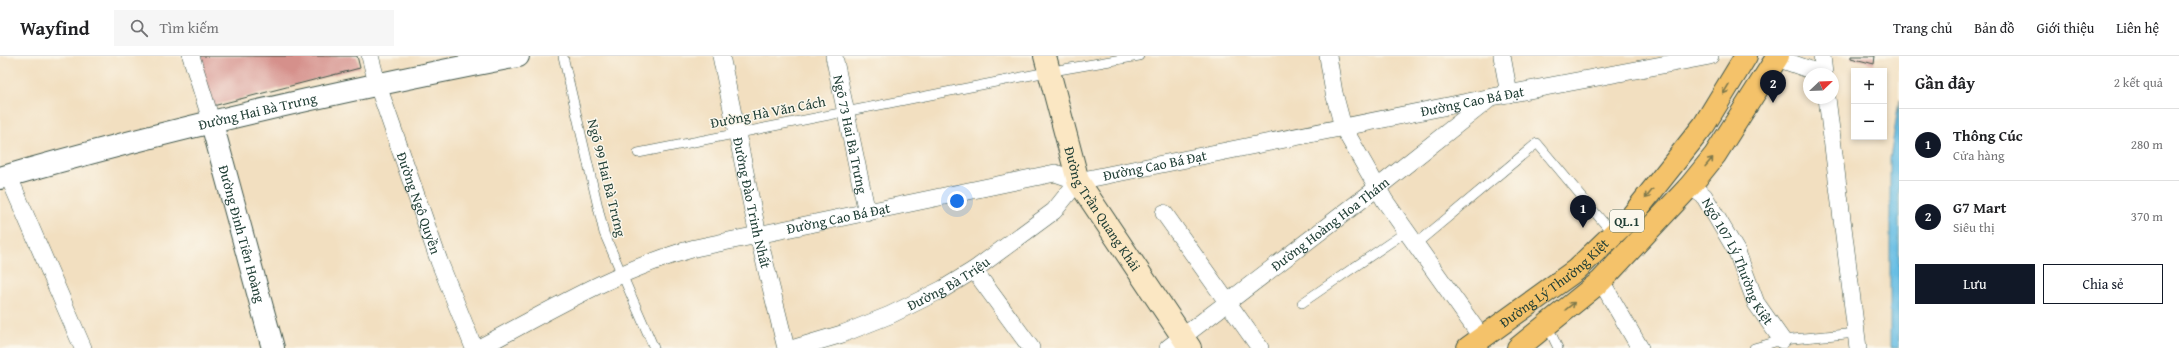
<!DOCTYPE html>
<html lang="vi">
<head>
<meta charset="utf-8">
<style>
  :root { --surface:#fff; --page:#f6f6f6; --text:#202124; --muted:#757577; --line:#e0e0e0; --accent:#111827 }
  body { margin:0; font-family:"Gentium Book Plus",serif; background:var(--page); color:var(--text) }
  .controls { position:absolute; right:12px; top:12px; display:grid; overflow:hidden; border-radius:0px; box-shadow:0 2px 6px #0003 }
  .controls button { width:36px; height:36px; display:grid; place-items:center; padding:0; border:0; border-bottom:1px solid var(--line); background:var(--surface); color:var(--text); font:20px sans-serif }
  .compass { position:absolute; left:1803px; top:12px; width:36px; height:36px; border-radius:50%; background:var(--surface); box-shadow:0 2px 6px #0003; rotate:67deg }
  .you { position:absolute; left:957px; top:145px; width:14px; height:14px; margin:-10px; border:3px solid #fff; border-radius:50%; background:#1a73e8; box-shadow:0 0 0 6px #1a73e833 }
  .badge { display:grid; place-items:center; width:26px; height:26px; border-radius:50%; background:var(--accent); color:#fff; font-size:13px; font-weight:700 }
  .pin { position:absolute; translate:-50% -33px; filter:drop-shadow(0 1px 2px #0008) }
  .pin::after { content:''; position:absolute; top:21px; width:14px; height:12px; background:inherit; clip-path:polygon(0 0,100% 0,50% 100%) }
  .list { margin:0; padding:0; list-style:none }
  h2 { display:flex; justify-content:space-between; align-items:center; height:52px; margin:0; padding:0 16px; font-size:17px }
  h2 small { font-size:13px; font-weight:400; color:var(--muted) }
  .list li { display:grid; grid-template-columns:26px 1fr auto; gap:12px; align-items:center; box-sizing:border-box; height:72px; padding:0 16px; border-top:1px solid var(--line) }
  .list b { display:block; font-size:15px; white-space:nowrap }
  .list p { margin:0; font-size:13px; white-space:nowrap; color:var(--muted) }
  .list em { font-size:13px; font-style:normal; color:var(--muted) }
  .actions { display:flex; gap:8px; padding:12px 16px }
  .actions a { flex:1; padding:9px 0; border:1px solid var(--accent); border-radius:0px; text-align:center; font-size:14px; color:var(--accent) }
  .actions .main { background:var(--accent); color:#fff }
  .icon { flex:none; width:22px; height:22px; fill:none; stroke:currentColor; stroke-width:2; stroke-linecap:round; stroke-linejoin:round }
  .map { position:relative; flex:none; width:1899px; height:292px; overflow:hidden }
  header { display:flex; align-items:center; gap:24px; box-sizing:border-box; height:56px; padding:0 20px; background:var(--surface); border-bottom:1px solid var(--line) }
  header strong { font-size:19px }
  nav { display:flex; gap:22px; margin-inline-start:auto; font-size:14px }
  .search { width:280px; height:36px; background:var(--page); display:flex; align-items:center; gap:10px; box-sizing:border-box; padding:0 14px; border-radius:0px; color:var(--muted); font-size:15px }
  main { display:flex }
  aside { flex:1; background:var(--surface) }
  .map>svg:first-child { display:block }
</style>
</head>
<body>
<header>
<strong>Wayfind</strong>
<div class="search"><svg class="icon" aria-label="search" viewBox="0 0 24 24"><circle cx="10" cy="10" r="6"/><path d="M15 15l6 6"/></svg>Tìm kiếm</div>
<nav><a>Trang chủ</a><a>Bản đồ</a><a>Giới thiệu</a><a>Liên hệ</a></nav>
</header>
<main>
<div class="map">
<svg width="1899" height="292" viewBox="0 0 1899 292">
  <rect width="100%" height="100%" fill="#fbf7ec"/>
  <filter id="ink" filterUnits="userSpaceOnUse"><feTurbulence type="fractalNoise" baseFrequency=".025" numOctaves="2"/><feDisplacementMap in="SourceGraphic" scale="8" xChannelSelector="R" yChannelSelector="G"/><feConvolveMatrix kernelMatrix="1 2 1 2 8 2 1 2 1" color-interpolation-filters="sRGB"/></filter>
  <filter id="wash" filterUnits="userSpaceOnUse"><feTurbulence type="fractalNoise" baseFrequency=".012" numOctaves="4" result="noise"/><feDisplacementMap in="SourceGraphic" scale="16" xChannelSelector="R" yChannelSelector="G"/><feGaussianBlur stdDeviation="0.9" result="paint"/><feColorMatrix in="noise" values="0 0 0 0 0 0 0 0 0 0 0 0 0 0 0 0 0 1.4 0 .05"/><feComposite in="paint" operator="in"/></filter>
  <g filter="url(#wash)">
    <rect width="100%" height="100%" fill="#f2dfc0"/>
    <path fill="#67bee4" stroke="#437e8c" d="M 1899,44 L 1899,292 L 1890,292 L 1890,103 Z"/>
    <g id="blocks">
      <path fill="#d5908b" d="M 197,0 L 357,0 L 360,12 L 213,50 Z
        M 1851,0 L 1875,0 L 1874,8 L 1851,2 Z"/>
    </g>
  </g>
  <g filter="url(#ink)">
    <use href="#blocks" fill-opacity="0" stroke="#3f5549" stroke-width="1"/>
    <g fill="none" stroke-linecap="round" stroke-linejoin="round">
      <defs>
        <path id="service" d="M 563,0 L 604,177 L 654,292
          M 638,97 L 1047,16 L 1139,0
          M 1416,188 L 1537,87 L 1613,178
          M 1302,247 L 1407,175
          M 1547,269 L 1558,292
          M 1754,292 L 1782,284 L 1857,277"/>
        <g id="minor">
          <path d="M 191,0 L 211,64"/>
          <path id="s1" d="M 370,0 L 377,27 L 439,205 L 474,292"/>
          <path id="s2" d="M 721,0 L 758,179 L 786,292"/>
          <path id="s3" d="M 834,0 L 867,157"/>
          <path d="M 1328,0 L 1334,37 L 1343,71 L 1385,145 L 1482,282"/>
          <path d="M 1502,0 L 1509,38"/>
          <path d="M 1822,0 L 1824,18"/>
          <path d="M 1777,2 L 1822,18"/>
          <path d="M 1827,42 L 1858,292"/>
          <path d="M 8,119 L 83,292"/>
          <path id="s4" d="M 1690,130 L 1704,140 L 1737,196 L 1756,247 L 1782,284"/>
          <path d="M 1164,157 L 1260,292"/>
          <path d="M 974,214 L 1031,292"/>
          <path d="M 1601,225 L 1640,292"/>
          <path id="s5" d="M 479,292 C 549,255 618,213 695,192 L 1055,117 L 1078,125 L 1492,41 L 1710,0"/>
          <path id="s6" d="M 795,292 L 842,278 L 890,259 L 943,233 L 974,214 L 1054,155 L 1078,125"/>
          <path id="s7" d="M 1168,292 L 1377,132 L 1488,44"/>
        </g>
        <g id="tertiary">
          <path id="s8" d="M 211,64 L 273,292"/>
          <path id="s9" d="M 0,122 C 171,72 343,34 518,0"/>
        </g>
        <g id="secondary">
          <path id="s10" d="M 1045,0 L 1078,125 L 1190,292"/>
        </g>
        <g id="primary">
          <path id="s11" d="M 1468,292 L 1576,214 L 1631,161 L 1704,69 L 1746,0"/>
          <path d="M 1518,292 L 1601,225 L 1690,130 L 1715,99 L 1778,0"/>
        </g>
      </defs>
      <use href="#service" stroke="#3f5549" stroke-width="10"/>
      <use href="#minor" stroke="#3f5549" stroke-width="18"/>
      <use href="#tertiary" stroke="#3f5549" stroke-width="24"/>
      <use href="#secondary" stroke="#3f5549" stroke-width="24"/>
      <use href="#primary" stroke="#3f5549" stroke-width="24"/>
      <use href="#service" stroke="#fff" stroke-width="9"/>
      <use href="#minor" stroke="#fff" stroke-width="17"/>
      <use href="#tertiary" stroke="#fff" stroke-width="22"/>
      <use href="#secondary" stroke="#fbe7c3" stroke-width="22"/>
      <use href="#primary" stroke="#f4c26a" stroke-width="22"/>
    </g>
    <defs><path id="oneway-shaft" d="M-6 0H5M1.5-3L5.5 0L1.5 3" fill="none" stroke-width="1.6" stroke-linecap="round" stroke-linejoin="round"/></defs>
    <g stroke="#7f794c">
      <use href="#oneway-shaft" transform="translate(1726 33) rotate(121)"/>
      <use href="#oneway-shaft" transform="translate(1709 106) rotate(-50)"/>
      <use href="#oneway-shaft" transform="translate(1649 138) rotate(129)"/>
      <use href="#oneway-shaft" transform="translate(1570 250) rotate(-39)"/>
    </g>
  </g>
  <g text-anchor="middle" stroke-width="3" stroke-linejoin="round" paint-order="stroke">
    <rect fill="#fbf7ec" stroke="#61756b" stroke-width="1" x="1610" y="154" width="34" height="22" rx="3"/>
    <g font-size="13" font-weight="bold" fill="#1f3d34">
      <text x="1627" y="170">QL.1</text>
    </g>
    <g font-size="14" fill="#1f3d34" stroke="#fbf7ec">
      <text dy="5" stroke="none"><textPath href="#s5" startOffset="1033">Đường Cao Bá Đạt</textPath></text>
      <text dy="5" stroke="none"><textPath href="#s9" startOffset="266">Đường Hai Bà Trưng</textPath></text>
      <text transform="translate(768 56) rotate(-11)" y="5">Đường Hà Văn Cách</text>
      <text dy="5" stroke="none"><textPath href="#s3" startOffset="80">Ngõ 73 Hai Bà Trưng</textPath></text>
      <text dy="5" stroke="none"><textPath href="#s5" startOffset="709">Đường Cao Bá Đạt</textPath></text>
      <text transform="translate(607 122) rotate(76)" y="5">Ngõ 99 Hai Bà Trưng</text>
      <text dy="5" stroke="none"><textPath href="#s2" startOffset="150">Đường Đào Trinh Nhất</textPath></text>
      <text dy="5" stroke="none"><textPath href="#s1" startOffset="155">Đường Ngô Quyền</textPath></text>
      <text dy="5" stroke="none"><textPath href="#s10" startOffset="165">Đường Trần Quang Khải</textPath></text>
      <text dy="5" stroke="none"><textPath href="#s5" startOffset="385">Đường Cao Bá Đạt</textPath></text>
      <text dy="5" stroke="none"><textPath href="#s7" startOffset="204">Đường Hoàng Hoa Thám</textPath></text>
      <text dy="5" stroke="none"><textPath href="#s8" startOffset="118">Đường Đinh Tiên Hoàng</textPath></text>
      <text dy="5" stroke="none"><textPath href="#s4" startOffset="91">Ngõ 107 Lý Thường Kiệt</textPath></text>
      <text dy="5" stroke="none"><textPath href="#s6" startOffset="167">Đường Bà Triệu</textPath></text>
      <text dy="5" stroke="none"><textPath href="#s11" startOffset="108">Đường Lý Thường Kiệt</textPath></text>
    </g>
  </g>
</svg>
<div class="controls">
<button>+</button>
<button>−</button>
</div>
<svg class="compass" viewBox="-18 -18 36 36"><path d="M0-13l5 13h-10z" fill="#e53935"/><path d="M0 13l5-13h-10z" fill="#757577"/></svg>
<div class="you"></div>
<div class="pin badge" style="left:1583px;top:172px">1</div>
<div class="pin badge" style="left:1773px;top:47px">2</div>
</div>
<aside>
<h2>Gần đây<small>2 kết quả</small></h2>
<ul class="list">
<li><span class="badge">1</span><div><b>Thông Cúc</b><p>Cửa hàng</p></div><em>280 m</em></li>
<li><span class="badge">2</span><div><b>G7 Mart</b><p>Siêu thị</p></div><em>370 m</em></li>
</ul>
<div class="actions"><a class="main">Lưu</a><a>Chia sẻ</a></div>
</aside>
</main>
</body>
</html>
